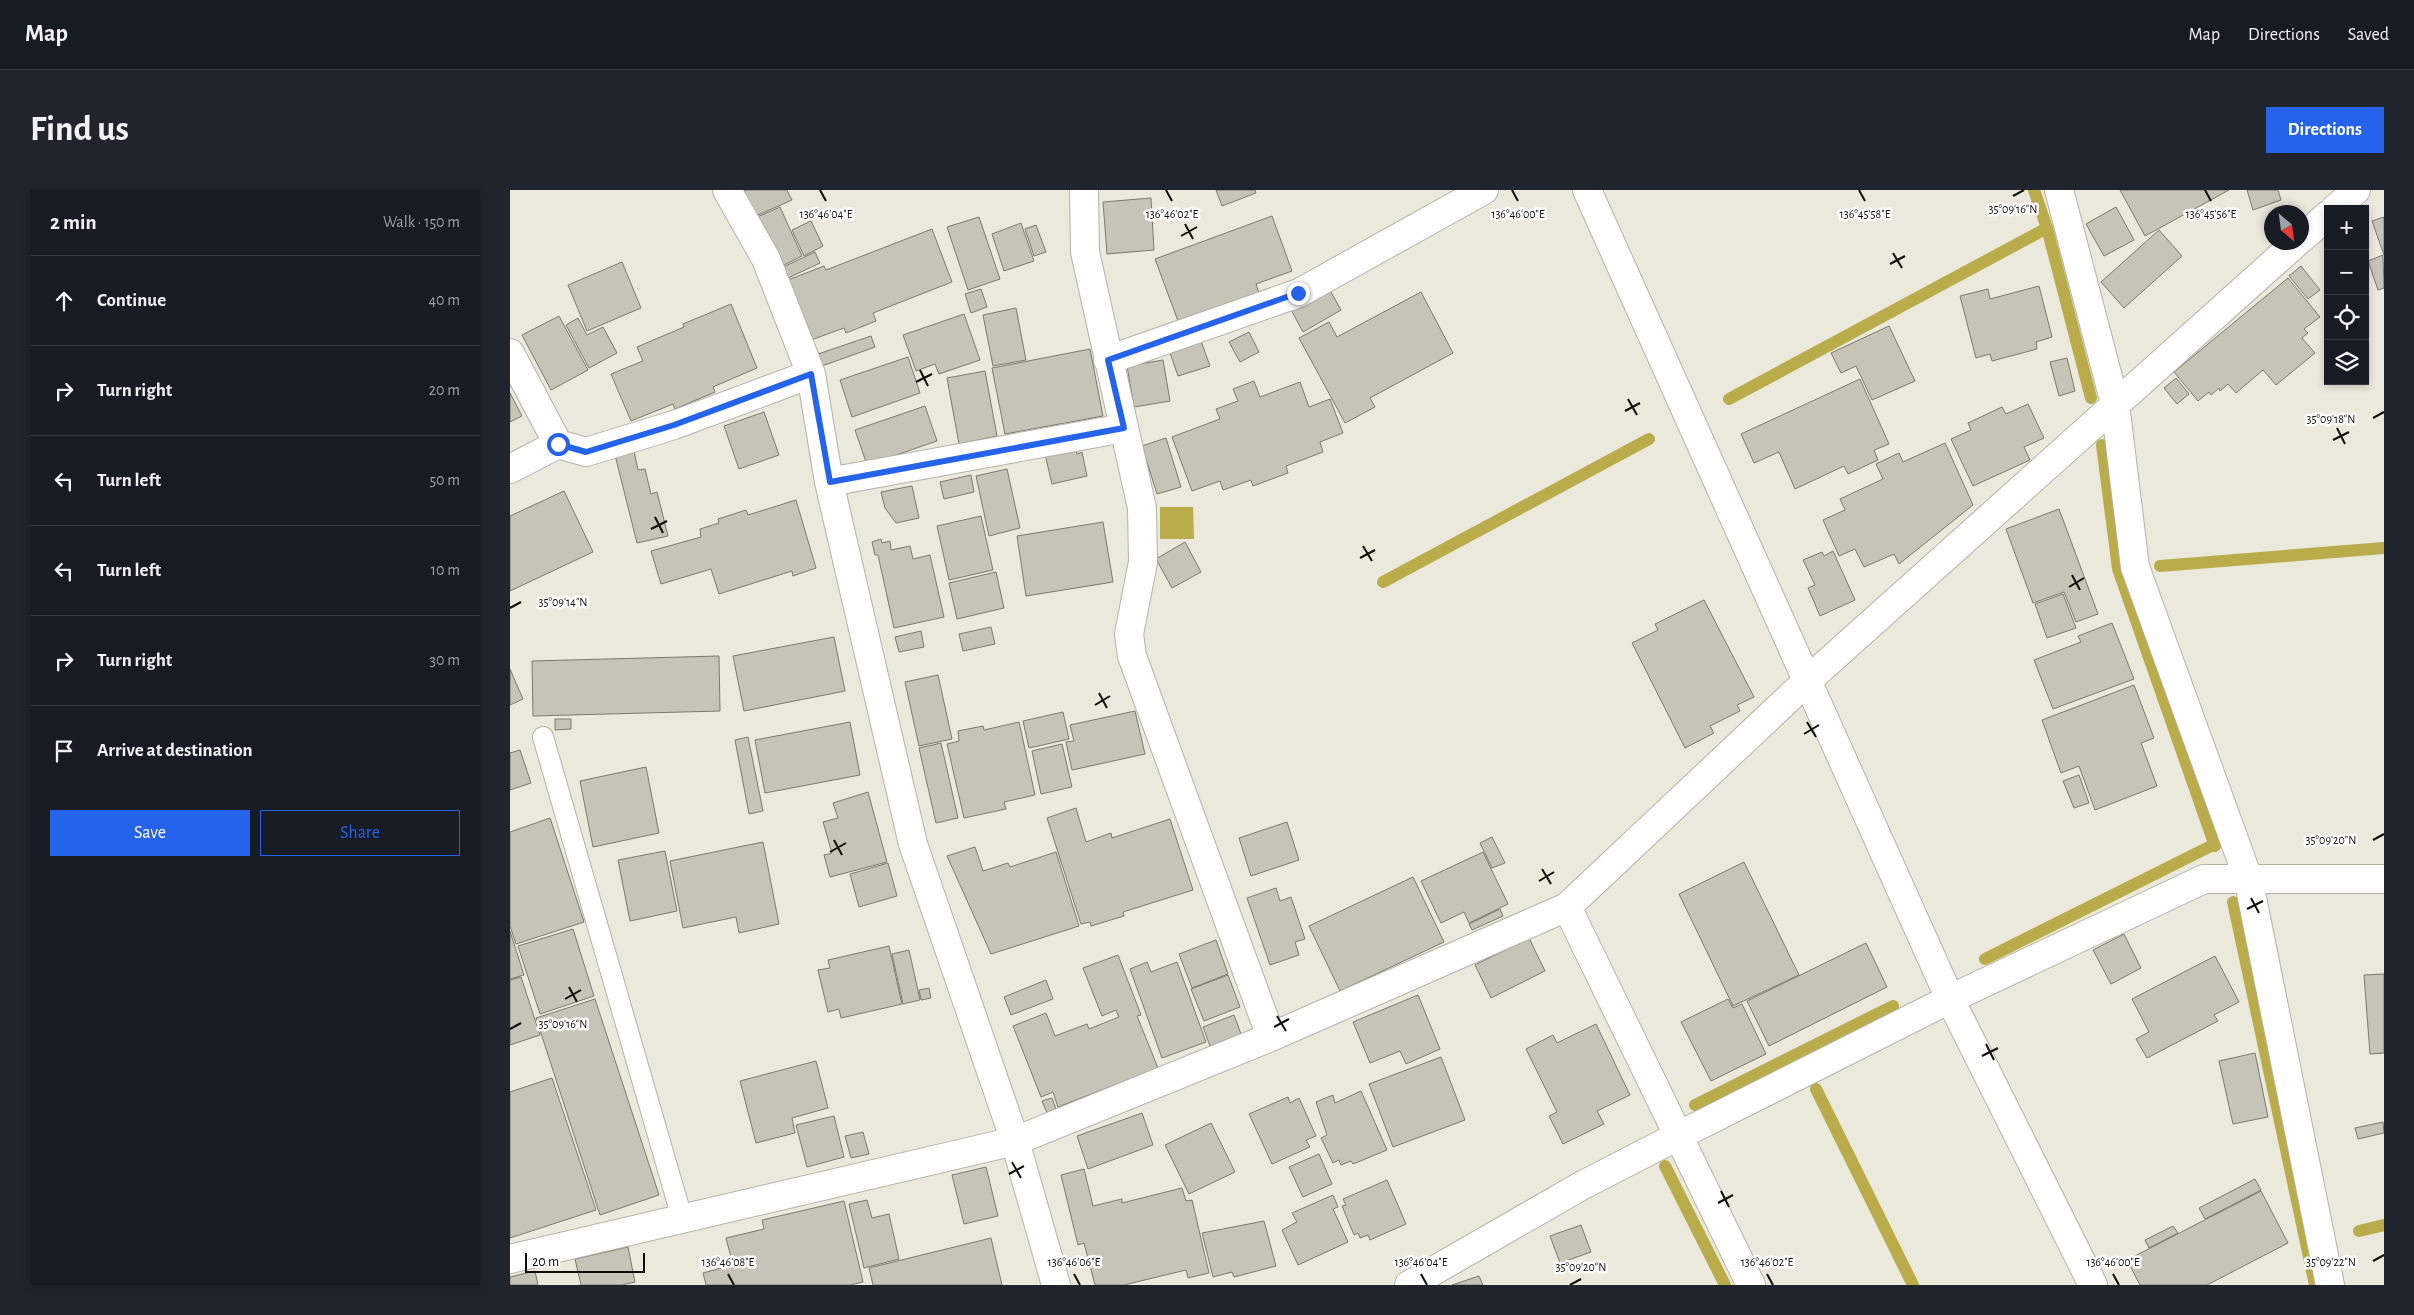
<!DOCTYPE html>
<html lang="en">
<head>
<meta charset="utf-8">
<style>
  :root { --surface:#171b24; --page:#20242c; --text:#f1f3f6; --muted:#9ea1a6; --line:#363941; --accent:#2563eb }
  body { margin:0; font-family:"Alegreya Sans",sans-serif; background:var(--page); color:var(--text) }
  .controls { position:absolute; right:15px; top:15px; display:grid; overflow:hidden; border-radius:0px; box-shadow:0 2px 8px #0003 }
  .controls button { width:45px; height:45px; display:grid; place-items:center; padding:0; border:0; border-bottom:1px solid var(--line); background:var(--surface); color:var(--text); font:25px sans-serif }
  .compass { position:absolute; left:1754px; top:15px; width:45px; height:45px; border-radius:50%; background:var(--surface); box-shadow:0 2px 8px #0003; rotate:151deg }
  .scale { position:absolute; left:15px; bottom:12px; width:120px; box-sizing:border-box; padding-left:5px; border:2px solid #0e0e09; border-top:0; font-size:14px; line-height:18px; white-space:nowrap; color:#0e0e09; -webkit-text-stroke:4px #fff; paint-order:stroke }
  .stop { position:absolute; width:15px; height:15px; margin:-11px; border:4px solid #2563eb; border-radius:50%; background:#fff }
  .stop.end { background:#2563eb; border-color:#fff; box-shadow:0 1px 5px #0008 }
  .list { margin:0; padding:0; list-style:none }
  h2 { display:flex; justify-content:space-between; align-items:center; height:65px; margin:0; padding:0 20px; font-size:21px }
  h2 small { font-size:16px; font-weight:400; color:var(--muted) }
  .list li { display:grid; grid-template-columns:32px 1fr auto; gap:15px; align-items:center; box-sizing:border-box; height:90px; padding:0 20px; border-top:1px solid var(--line) }
  .list b { display:block; font-size:19px; white-space:nowrap }
  .list em { font-size:16px; font-style:normal; color:var(--muted) }
  .actions { display:flex; gap:10px; padding:15px 20px }
  .actions a { flex:1; padding:11px 0; border:1px solid var(--accent); border-radius:0px; text-align:center; font-size:18px; color:var(--accent) }
  .actions .main { background:var(--accent); color:#fff }
  .icon { flex:none; width:28px; height:28px; fill:none; stroke:currentColor; stroke-width:2; stroke-linecap:round; stroke-linejoin:round }
  .map { position:relative; flex:none; width:1874px; height:1095px; overflow:hidden; border-radius:0px }
  header { display:flex; align-items:center; gap:30px; box-sizing:border-box; height:70px; padding:0 25px; background:var(--surface); border-bottom:1px solid var(--line) }
  header strong { font-size:24px }
  nav { display:flex; gap:28px; margin-inline-start:auto; font-size:18px }
  .intro { display:flex; align-items:center; justify-content:space-between; box-sizing:border-box; height:120px; padding:0 30px }
  h1 { margin:0; font-size:35px }
  .button { padding:12px 22px; border-radius:0px; background:var(--accent); color:#fff; font-size:18px; font-weight:700 }
  main { display:flex; gap:30px; padding:0 30px }
  aside { flex:1; background:var(--surface); border-radius:0px; box-shadow:0 2px 8px #0003 }
  .map>svg:first-child { display:block }
</style>
</head>
<body>
<header>
<strong>Map</strong>
<nav><a>Map</a><a>Directions</a><a>Saved</a></nav>
</header>
<div class="intro"><h1>Find us</h1><a class="button">Directions</a></div>
<main>
<aside>
<h2>2 min<small>Walk · 150 m</small></h2>
<ul class="list">
<li><svg class="icon" aria-label="ahead" viewBox="0 0 24 24"><path d="M12 20V5M6 11l6-6 6 6"/></svg><div><b>Continue</b></div><em>40 m</em></li>
<li><svg class="icon" aria-label="right" viewBox="0 0 24 24"><path d="M7 20v-9h11M14 6l5 5-5 5"/></svg><div><b>Turn right</b></div><em>20 m</em></li>
<li><svg class="icon" aria-label="left" viewBox="0 0 24 24"><path d="M17 20v-9H6M10 6l-5 5 5 5"/></svg><div><b>Turn left</b></div><em>50 m</em></li>
<li><svg class="icon" aria-label="left" viewBox="0 0 24 24"><path d="M17 20v-9H6M10 6l-5 5 5 5"/></svg><div><b>Turn left</b></div><em>10 m</em></li>
<li><svg class="icon" aria-label="right" viewBox="0 0 24 24"><path d="M7 20v-9h11M14 6l5 5-5 5"/></svg><div><b>Turn right</b></div><em>30 m</em></li>
<li><svg class="icon" aria-label="arrive" viewBox="0 0 24 24"><path d="M6 21V4h12l-3 4 3 4H6"/></svg><div><b>Arrive at destination</b></div></li>
</ul>
<div class="actions"><a class="main">Save</a><a>Share</a></div>
</aside>
<div class="map">
<svg width="1874" height="1095" viewBox="0 0 1874 1095">
  <rect width="100%" height="100%" fill="#ebe9dc"/>
  <path fill="#baac4b" d="M 650,317 L 683,317 L 684,349 L 650,349 Z"/>
  <g fill="none" stroke-linecap="round" stroke-linejoin="round">
    <path stroke="#baac4b" stroke-width="12" d="M 1524,0 L 1537,38 L 1581,208
      M 1219,209 L 1537,38
      M 1592,255 L 1608,379 L 1705,656
      M 1650,376 L 1874,358
      M 873,392 L 1139,249
      M 1723,712 L 1805,1095
      M 1475,769 L 1705,654
      M 1306,899 L 1403,1095
      M 1185,915 L 1383,816
      M 1155,976 L 1215,1095
      M 1849,1041 L 1874,1035"/>
  </g>
  <path fill="#c5c4b7" stroke="#7c7a6f" d="M 236,0 L 277,0 L 282,10 L 246,26 L 234,1 Z
    M 706,0 L 745,0 L 746,3 L 712,16 Z
    M 1610,0 L 1719,0 L 1635,46 Z
    M 1737,0 L 1768,0 L 1771,10 L 1743,20 Z
    M 641,8 L 644,60 L 597,64 L 593,12 Z
    M 270,17 L 292,66 L 270,77 L 247,27 Z
    M 1606,17 L 1624,50 L 1594,66 L 1576,34 Z
    M 762,26 L 782,81 L 746,94 L 750,106 L 685,130 L 683,125 L 668,131 L 645,69 Z
    M 469,27 L 490,89 L 458,100 L 437,37 Z
    M 1874,27 L 1874,65 L 1862,31 Z
    M 301,31 L 313,56 L 294,66 L 282,40 Z
    M 511,33 L 524,71 L 494,81 L 482,44 Z
    M 526,35 L 536,62 L 524,66 L 515,39 Z
    M 422,39 L 442,92 L 363,123 L 366,131 L 336,143 L 334,138 L 301,150 L 278,90 L 314,76 L 316,80 Z
    M 1649,40 L 1672,66 L 1614,118 L 1591,92 Z
    M 305,62 L 310,73 L 276,89 L 271,78 Z
    M 1873,65 L 1874,98 L 1868,100 L 1858,71 Z
    M 112,72 L 131,118 L 77,141 L 58,95 Z
    M 1791,76 L 1810,100 L 1798,109 L 1779,86 Z
    M 1778,88 L 1810,127 L 1794,139 L 1798,143 L 1792,148 L 1805,163 L 1766,195 L 1753,180 L 1726,203 L 1718,194 L 1710,201 L 1709,198 L 1701,205 L 1699,202 L 1688,211 L 1664,182 Z
    M 817,95 L 831,120 L 793,142 L 779,116 Z
    M 1529,96 L 1542,147 L 1526,152 L 1527,159 L 1482,171 L 1480,164 L 1466,168 L 1450,106 L 1478,99 L 1480,109 Z
    M 471,99 L 477,117 L 461,123 L 455,104 Z
    M 911,102 L 943,163 L 860,208 L 865,217 L 835,233 L 789,148 L 819,132 L 827,147 Z
    M 221,114 L 247,178 L 203,197 L 205,202 L 165,219 L 163,214 L 121,231 L 101,184 L 133,171 L 127,157 L 174,137 L 173,134 Z
    M 506,118 L 516,170 L 483,176 L 473,125 Z
    M 454,124 L 470,170 L 429,184 L 425,174 L 406,181 L 393,145 Z
    M 49,126 L 78,180 L 41,200 L 12,145 Z
    M 68,128 L 77,145 L 93,137 L 107,163 L 79,178 L 56,135 Z
    M 1379,136 L 1405,191 L 1362,210 L 1346,176 L 1331,183 L 1321,163 Z
    M 739,142 L 749,162 L 730,172 L 719,152 Z
    M 361,146 L 365,157 L 312,176 L 308,164 Z
    M 691,151 L 700,176 L 668,186 L 660,163 Z
    M 580,159 L 593,226 L 495,244 L 482,178 Z
    M 398,167 L 410,203 L 342,227 L 330,190 Z
    M 1557,168 L 1565,201 L 1549,206 L 1540,172 Z
    M 653,170 L 660,211 L 624,217 L 617,176 Z
    M 475,181 L 487,246 L 449,254 L 437,188 Z
    M 1666,188 L 1679,204 L 1667,214 L 1654,198 Z
    M 1350,189 L 1379,254 L 1364,260 L 1368,270 L 1338,284 L 1334,276 L 1285,299 L 1269,262 L 1244,273 L 1231,244 Z
    M 744,191 L 750,207 L 790,192 L 799,217 L 820,209 L 833,243 L 810,252 L 813,262 L 776,276 L 778,283 L 743,296 L 741,290 L 713,300 L 710,291 L 682,301 L 662,247 L 710,229 L 706,219 L 728,211 L 723,199 Z
    M 0,203 L 12,226 L 0,232 Z
    M 1518,214 L 1534,248 L 1514,257 L 1520,270 L 1463,296 L 1441,249 L 1461,240 L 1458,233 L 1492,217 L 1496,224 Z
    M 415,216 L 427,251 L 357,275 L 345,240 Z
    M 254,222 L 269,265 L 229,279 L 214,236 Z
    M 656,248 L 671,297 L 647,304 L 632,256 Z
    M 564,253 L 567,264 L 572,262 L 577,286 L 542,294 L 534,260 Z
    M 1435,253 L 1463,315 L 1389,374 L 1384,364 L 1354,377 L 1345,359 L 1329,366 L 1313,330 L 1335,320 L 1330,309 L 1373,289 L 1366,274 L 1389,263 L 1393,272 Z
    M 124,261 L 128,280 L 135,279 L 141,304 L 147,302 L 158,346 L 127,353 L 105,265 Z
    M 497,279 L 510,338 L 479,346 L 466,286 Z
    M 461,285 L 464,302 L 434,309 L 430,292 Z
    M 402,296 L 409,328 L 386,333 L 375,318 L 371,302 Z
    M 54,301 L 83,362 L 0,401 L 0,326 Z
    M 286,310 L 306,378 L 283,386 L 282,381 L 209,404 L 201,379 L 151,394 L 141,361 L 191,347 L 190,339 L 209,333 L 208,329 L 236,320 L 238,325 Z
    M 1549,319 L 1588,424 L 1566,432 L 1554,402 L 1523,413 L 1496,339 Z
    M 471,326 L 483,380 L 439,390 L 427,336 Z
    M 593,332 L 603,392 L 516,406 L 507,346 Z
    M 371,349 L 372,353 L 380,351 L 381,360 L 400,356 L 403,369 L 420,365 L 434,427 L 384,438 L 368,365 L 365,365 L 362,352 Z
    M 675,352 L 691,382 L 662,398 L 646,369 Z
    M 1323,361 L 1345,410 L 1310,426 L 1298,398 L 1305,395 L 1293,370 L 1312,362 L 1314,366 Z
    M 486,382 L 494,418 L 447,429 L 439,393 Z
    M 1553,404 L 1566,438 L 1537,448 L 1525,414 Z
    M 1194,410 L 1244,507 L 1227,515 L 1230,521 L 1200,536 L 1204,543 L 1175,558 L 1122,453 L 1148,440 L 1145,434 Z
    M 1602,433 L 1624,489 L 1543,519 L 1524,470 L 1571,452 L 1568,446 Z
    M 481,437 L 485,454 L 453,461 L 449,444 Z
    M 411,441 L 414,457 L 389,462 L 385,447 Z
    M 324,447 L 335,501 L 234,521 L 223,466 Z
    M 209,466 L 210,521 L 23,526 L 22,471 Z
    M 0,479 L 13,509 L 0,515 Z
    M 428,485 L 442,549 L 409,556 L 395,492 Z
    M 1624,495 L 1644,548 L 1631,553 L 1647,596 L 1585,620 L 1569,576 L 1551,583 L 1532,530 Z
    M 625,521 L 635,564 L 562,580 L 556,552 L 564,551 L 560,535 Z
    M 553,522 L 559,549 L 519,558 L 513,531 Z
    M 45,529 L 61,529 L 61,539 L 45,540 Z
    M 340,532 L 350,585 L 255,603 L 245,550 Z
    M 509,532 L 525,605 L 494,612 L 496,619 L 454,628 L 437,554 L 449,551 L 448,541 L 473,536 L 474,540 Z
    M 238,547 L 253,621 L 239,624 L 225,550 Z
    M 431,553 L 448,628 L 426,633 L 409,558 Z
    M 552,554 L 562,597 L 531,604 L 522,561 Z
    M 10,560 L 21,593 L 0,600 L 0,563 Z
    M 136,577 L 149,643 L 83,657 L 70,591 Z
    M 1569,585 L 1579,613 L 1564,618 L 1553,591 Z
    M 358,602 L 377,672 L 320,687 L 314,665 L 322,663 L 313,632 L 328,628 L 323,613 Z
    M 566,618 L 576,652 L 601,643 L 602,648 L 660,629 L 683,700 L 613,722 L 614,726 L 581,736 L 580,732 L 571,734 L 537,628 Z
    M 40,628 L 74,732 L 6,754 L 0,736 L 0,642 Z
    M 777,632 L 789,670 L 741,686 L 729,648 Z
    M 982,647 L 995,673 L 982,678 L 970,653 Z
    M 253,652 L 269,734 L 229,743 L 226,727 L 173,738 L 160,671 Z
    M 465,657 L 473,681 L 498,673 L 500,677 L 546,662 L 569,736 L 481,764 L 437,666 Z
    M 155,661 L 167,721 L 120,731 L 108,670 Z
    M 973,662 L 998,714 L 959,733 L 954,722 L 931,733 L 911,691 Z
    M 1234,672 L 1289,785 L 1223,816 L 1169,704 Z
    M 378,673 L 387,706 L 349,717 L 340,684 Z
    M 903,687 L 934,752 L 830,801 L 799,736 Z
    M 766,698 L 770,711 L 781,707 L 795,749 L 785,752 L 789,765 L 760,775 L 737,708 Z
    M 990,719 L 993,726 L 962,740 L 959,734 Z
    M 63,739 L 84,806 L 30,824 L 8,756 Z
    M 0,741 L 14,785 L 0,789 Z
    M 1614,744 L 1631,778 L 1601,794 L 1583,760 Z
    M 1019,748 L 1035,781 L 981,808 L 965,775 Z
    M 706,750 L 718,784 L 682,798 L 669,764 Z
    M 1356,753 L 1377,797 L 1259,856 L 1237,811 Z
    M 379,756 L 392,814 L 331,828 L 329,819 L 318,822 L 308,780 L 320,778 L 318,770 Z
    M 399,760 L 410,810 L 393,814 L 382,764 Z
    M 608,765 L 631,825 L 627,826 L 648,878 L 548,917 L 543,902 L 531,907 L 503,836 L 536,823 L 545,846 L 577,834 L 579,839 L 609,827 L 606,820 L 592,826 L 573,778 Z
    M 1705,766 L 1729,812 L 1704,825 L 1708,831 L 1637,868 L 1626,849 L 1639,842 L 1622,809 Z
    M 637,772 L 641,782 L 667,772 L 696,852 L 652,868 L 620,779 Z
    M 1874,784 L 1874,863 L 1860,864 L 1854,785 Z
    M 718,785 L 730,817 L 694,831 L 681,799 Z
    M 11,787 L 30,845 L 0,855 L 0,790 Z
    M 536,790 L 543,809 L 501,825 L 494,807 Z
    M 419,798 L 421,808 L 411,810 L 409,800 Z
    M 908,805 L 930,859 L 896,874 L 890,861 L 860,873 L 843,832 Z
    M 85,809 L 149,1005 L 90,1025 L 26,828 Z
    M 1218,809 L 1223,818 L 1232,814 L 1256,864 L 1201,891 L 1171,832 Z
    M 724,825 L 731,844 L 700,856 L 693,837 Z
    M 1086,834 L 1120,905 L 1087,921 L 1094,934 L 1053,954 L 1039,926 L 1047,922 L 1016,859 L 1043,845 L 1047,853 Z
    M 1745,863 L 1758,927 L 1723,934 L 1709,871 Z
    M 931,867 L 955,930 L 883,957 L 859,894 Z
    M 306,871 L 318,918 L 282,928 L 285,943 L 246,953 L 230,891 Z
    M 42,888 L 86,1020 L 0,1048 L 0,902 Z
    M 851,901 L 877,960 L 843,974 L 841,971 L 831,975 L 829,970 L 823,973 L 811,948 L 817,945 L 806,912 L 823,905 L 825,913 Z
    M 778,907 L 780,913 L 789,908 L 806,946 L 796,950 L 800,957 L 762,974 L 739,924 Z
    M 542,908 L 546,919 L 537,923 L 532,911 Z
    M 632,923 L 643,955 L 578,979 L 567,946 Z
    M 324,926 L 334,967 L 297,977 L 286,935 Z
    M 1873,932 L 1874,943 L 1848,949 L 1845,938 Z
    M 701,933 L 725,982 L 679,1004 L 655,955 Z
    M 353,942 L 359,964 L 341,968 L 335,946 Z
    M 809,964 L 822,994 L 793,1007 L 779,977 Z
    M 476,977 L 488,1026 L 454,1034 L 442,985 Z
    M 574,979 L 583,1016 L 612,1009 L 612,1013 L 672,998 L 676,1011 L 682,1010 L 699,1083 L 678,1088 L 676,1080 L 614,1095 L 585,1095 L 574,1053 L 568,1055 L 551,985 Z
    M 1745,989 L 1751,1000 L 1695,1029 L 1689,1018 Z
    M 877,990 L 896,1034 L 860,1050 L 858,1045 L 850,1048 L 848,1043 L 844,1045 L 832,1016 L 836,1015 L 833,1009 Z
    M 1751,1001 L 1778,1053 L 1697,1095 L 1630,1095 L 1617,1070 Z
    M 823,1005 L 828,1017 L 823,1019 L 838,1052 L 788,1075 L 772,1040 L 787,1032 L 782,1023 Z
    M 357,1010 L 362,1028 L 379,1024 L 389,1069 L 354,1078 L 339,1014 Z
    M 334,1011 L 353,1092 L 340,1095 L 196,1095 L 193,1083 L 223,1075 L 216,1048 L 254,1039 L 252,1030 Z
    M 754,1031 L 766,1076 L 724,1087 L 722,1082 L 703,1087 L 692,1043 Z
    M 1071,1035 L 1081,1062 L 1050,1073 L 1040,1046 Z
    M 1663,1036 L 1668,1043 L 1639,1058 L 1635,1050 Z
    M 481,1048 L 492,1095 L 363,1095 L 359,1078 Z
    M 118,1057 L 125,1092 L 112,1095 L 71,1095 L 65,1069 Z
    M 25,1081 L 28,1095 L 0,1095 L 0,1087 Z
    M 969,1086 L 973,1095 L 942,1095 Z"/>
  <g fill="none" stroke-linecap="round" stroke-linejoin="round">
    <defs>
      <path id="lane" d="M 33,547 L 172,1028"/>
      <path id="street" d="M 217,0 L 256,69 L 301,184
        M 574,0 L 575,62 L 632,318 L 633,372 L 619,444 L 622,466 L 761,847
        M 1549,0 L 1605,214 L 1625,377 L 1738,688 L 1820,1095
        M 1825,19 L 1846,0
        M 1792,48 L 1818,25
        M 0,163 L 48,254
        M 598,170 L 789,103 L 974,0
        M 0,279 L 48,254 L 76,262 L 164,235 L 301,184 L 319,292 L 403,654 L 505,951 L 546,1095
        M 319,292 L 614,238
        M 1057,717 L 1241,1095
        M 0,1069 L 505,951 L 761,847 L 1057,717 L 1297,491 L 1787,52
        M 899,1095 L 1071,996 L 1168,946 L 1440,809 L 1694,689 L 1874,689"/>
      <path id="secondary" d="M 1077,0 L 1440,809 L 1583,1095"/>
    </defs>
    <use href="#lane" stroke="#b4b2a6" stroke-width="22"/>
    <use href="#street" stroke="#b4b2a6" stroke-width="30"/>
    <use href="#secondary" stroke="#b4b2a6" stroke-width="30"/>
    <use href="#lane" stroke="#fff" stroke-width="20"/>
    <use href="#street" stroke="#fff" stroke-width="28"/>
    <use href="#secondary" stroke="#fff" stroke-width="28"/>
  </g>
  <g fill="none" stroke-linecap="round" stroke-linejoin="round">
    <path stroke="#2563eb" stroke-width="6" d="M 48,254 L 76,262 L 164,235 L 301,184 L 320,292 L 614,238 L 598,170 L 788,103"/>
  </g>
  <path fill="none" stroke="#0e0e09" stroke-width="2" d="M 310,0 L 316,11M 656,0 L 662,11M 1002,0 L 1008,11M 1349,0 L 1355,11M 1695,0 L 1701,11M 1503,6 L 1514,0M 675,34 L 683,49M 671,46 L 687,37M 1383,63 L 1392,78M 1380,74 L 1395,66M 410,180 L 418,196M 406,192 L 422,184M 1118,209 L 1127,225M 1115,221 L 1130,213M 1863,228 L 1874,222M 1827,238 L 1835,254M 1823,250 L 1839,242M 145,327 L 153,343M 141,339 L 157,331M 853,356 L 862,371M 850,368 L 865,360M 1562,385 L 1570,400M 1559,397 L 1574,388M 0,418 L 11,412M 589,503 L 597,518M 585,515 L 600,506M 1297,532 L 1306,547M 1294,544 L 1309,535M 324,650 L 332,665M 1863,650 L 1874,644M 320,662 L 336,653M 1032,679 L 1041,694M 1029,691 L 1044,682M 1741,708 L 1749,723M 1737,719 L 1753,711M 59,797 L 67,812M 55,809 L 71,800M 767,826 L 776,841M 764,837 L 779,829M 0,839 L 11,833M 1476,854 L 1484,870M 1472,866 L 1488,858M 502,972 L 511,988M 499,984 L 514,976M 1211,1001 L 1219,1017M 1208,1013 L 1223,1005M 1863,1071 L 1874,1065M 218,1084 L 224,1095M 564,1084 L 570,1095M 911,1084 L 917,1095M 1257,1084 L 1263,1095M 1603,1084 L 1609,1095M 1060,1095 L 1071,1089"/>
  <g font-size="12" text-anchor="middle" fill="#0e0e09" stroke="#fff" stroke-width="5" stroke-linejoin="round" paint-order="stroke">
    <text x="1503" y="23">35°09'16"N</text>
    <text x="316" y="28">136°46'04"E</text>
    <text x="662" y="28">136°46'02"E</text>
    <text x="1008" y="28">136°46'00"E</text>
    <text x="1355" y="28">136°45'58"E</text>
    <text x="1701" y="28">136°45'56"E</text>
    <text x="1821" y="233">35°09'18"N</text>
    <text x="53" y="416">35°09'14"N</text>
    <text x="1821" y="654">35°09'20"N</text>
    <text x="53" y="838">35°09'16"N</text>
    <text x="1821" y="1076">35°09'22"N</text>
    <text x="218" y="1076">136°46'08"E</text>
    <text x="564" y="1076">136°46'06"E</text>
    <text x="911" y="1076">136°46'04"E</text>
    <text x="1257" y="1076">136°46'02"E</text>
    <text x="1603" y="1076">136°46'00"E</text>
    <text x="1071" y="1081">35°09'20"N</text>
  </g>
</svg>
<div class="controls">
<button>+</button>
<button>−</button>
<button><svg class="icon" aria-label="locate" viewBox="0 0 24 24"><circle cx="12" cy="12" r="6"/><path d="M12 2v4M12 18v4M2 12h4M18 12h4"/></svg></button>
<button><svg class="icon" aria-label="layers" viewBox="0 0 24 24"><path d="M12 4l9 5-9 5-9-5zM3 14l9 5 9-5"/></svg></button>
</div>
<svg class="compass" viewBox="-18 -18 36 36"><path d="M0-13l5 13h-10z" fill="#e53935"/><path d="M0 13l5-13h-10z" fill="#9ea1a6"/></svg>
<div class="scale">20 m</div>
<div class="stop" style="left:48px;top:254px"></div>
<div class="stop end" style="left:788px;top:103px"></div>
</div>
</main>
</body>
</html>
